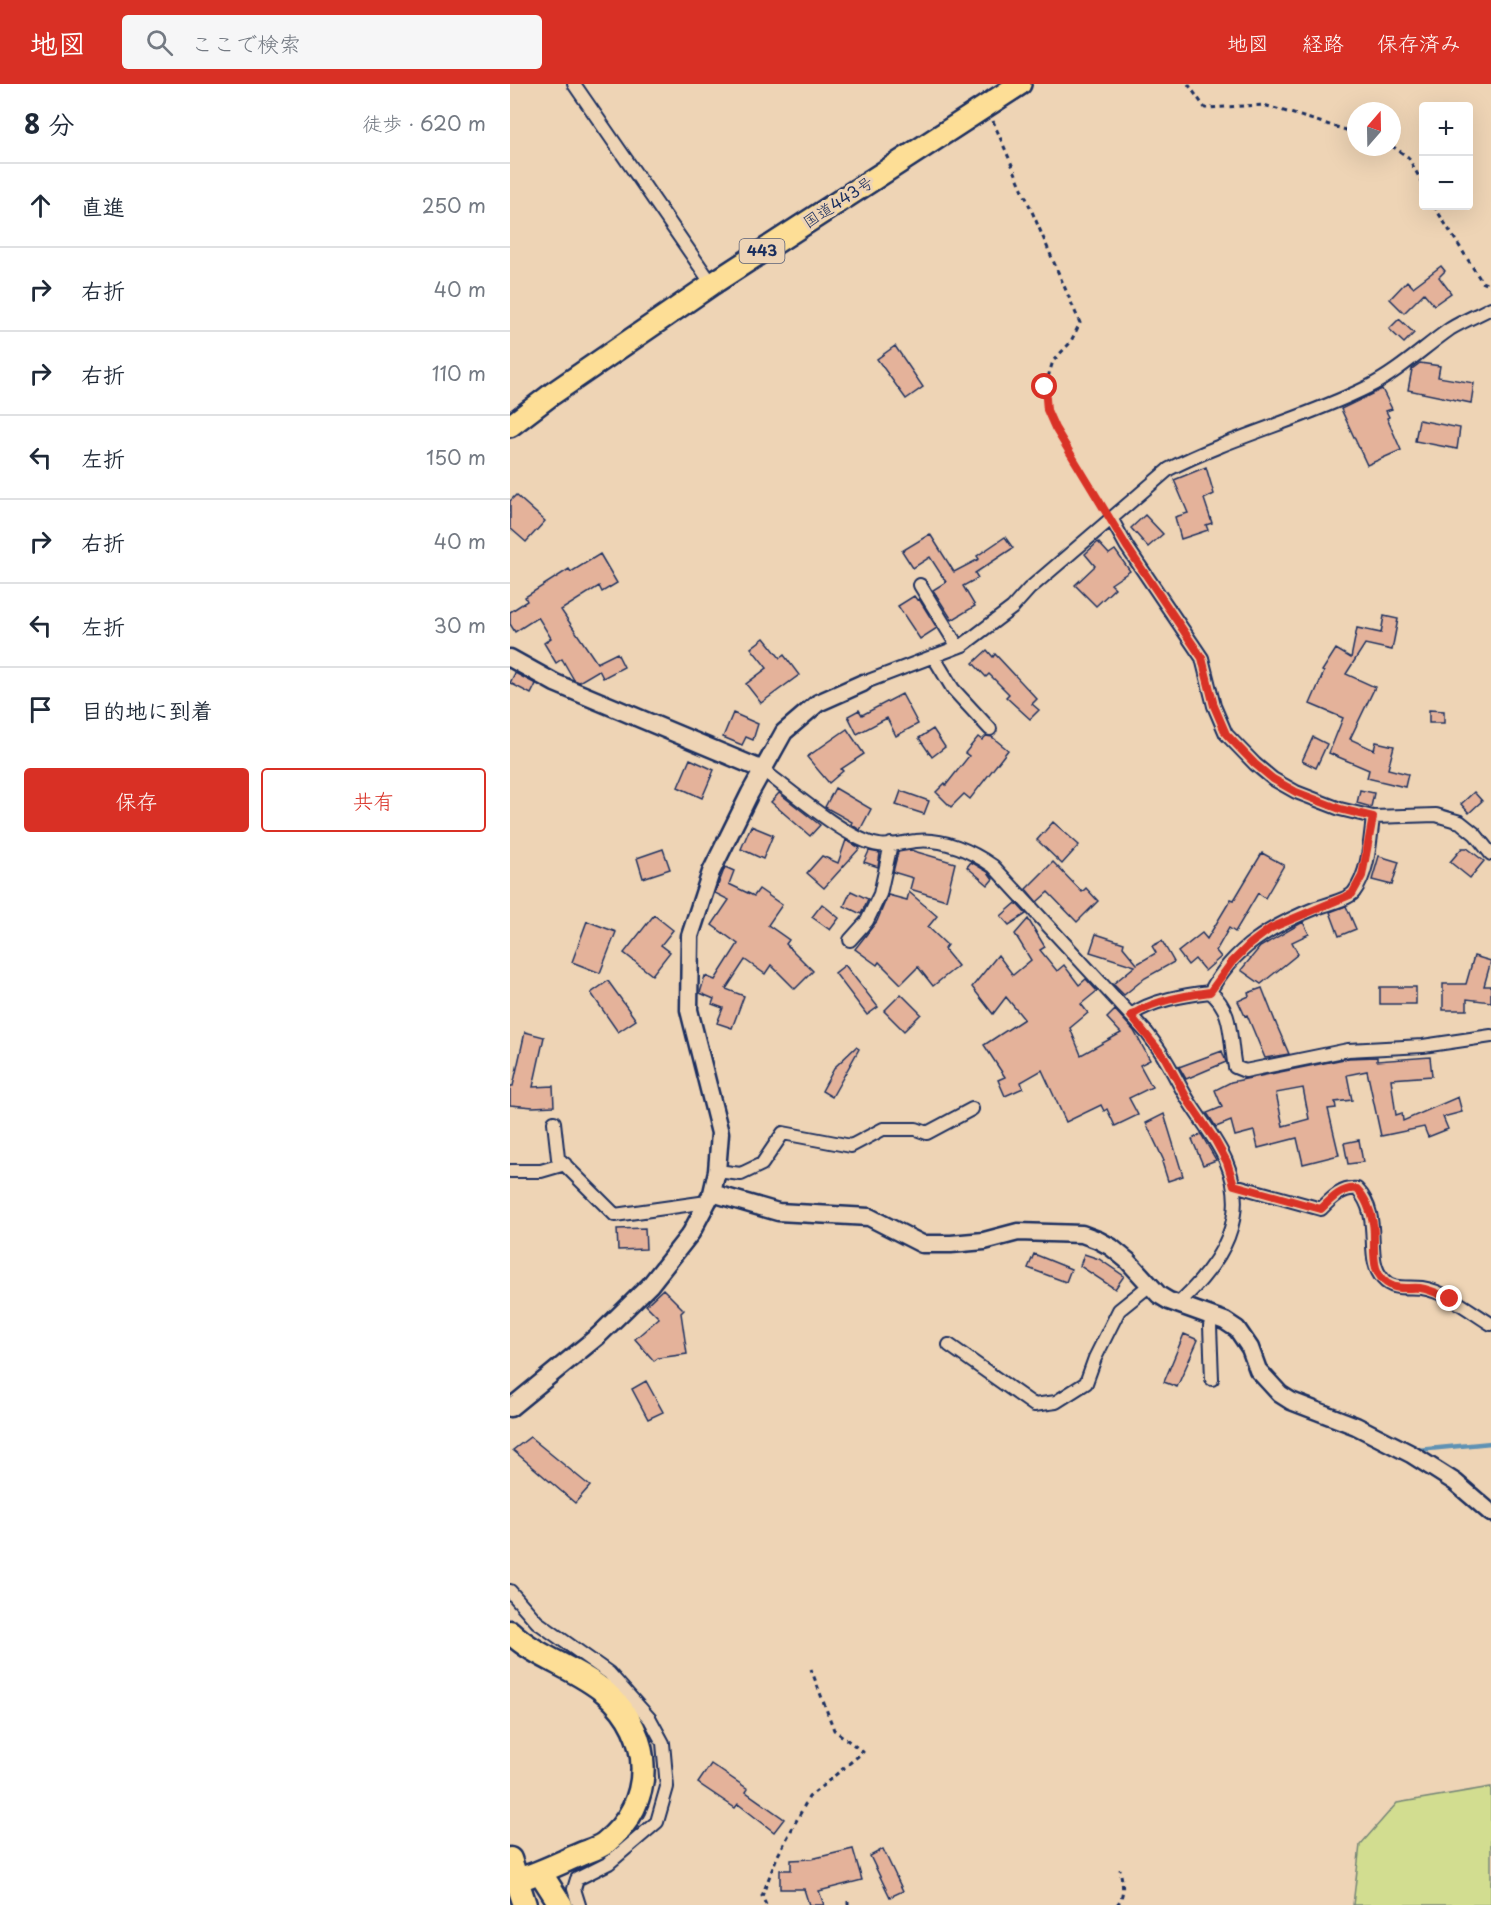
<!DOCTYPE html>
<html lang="ja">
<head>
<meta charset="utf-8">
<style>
  :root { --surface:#fff; --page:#f6f6f7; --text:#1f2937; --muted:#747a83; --line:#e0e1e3; --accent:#d93025 }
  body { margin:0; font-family:"Playpen Sans","Klee One",sans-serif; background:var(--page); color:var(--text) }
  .controls { position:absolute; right:18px; top:18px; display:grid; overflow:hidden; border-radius:6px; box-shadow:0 6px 24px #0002 }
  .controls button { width:54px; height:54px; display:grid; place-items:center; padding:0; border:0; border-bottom:2px solid var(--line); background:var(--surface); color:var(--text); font:30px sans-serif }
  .compass { position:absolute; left:837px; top:18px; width:54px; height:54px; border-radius:50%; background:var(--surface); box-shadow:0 6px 24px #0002; rotate:20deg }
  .stop { position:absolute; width:18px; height:18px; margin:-14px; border:4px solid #d93025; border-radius:50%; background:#fff }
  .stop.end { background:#d93025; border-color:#fff; box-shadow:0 2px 6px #0008 }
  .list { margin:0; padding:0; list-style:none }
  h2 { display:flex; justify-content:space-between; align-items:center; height:78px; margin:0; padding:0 24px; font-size:26px }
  h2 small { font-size:20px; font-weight:400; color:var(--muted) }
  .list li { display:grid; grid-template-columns:39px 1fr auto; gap:18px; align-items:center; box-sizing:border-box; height:84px; padding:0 24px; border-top:2px solid var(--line) }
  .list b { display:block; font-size:22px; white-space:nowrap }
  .list em { font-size:20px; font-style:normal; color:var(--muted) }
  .actions { display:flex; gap:12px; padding:18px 24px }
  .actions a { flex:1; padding:14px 0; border:2px solid var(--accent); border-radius:6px; text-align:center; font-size:21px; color:var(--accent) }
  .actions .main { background:var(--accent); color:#fff }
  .icon { flex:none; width:33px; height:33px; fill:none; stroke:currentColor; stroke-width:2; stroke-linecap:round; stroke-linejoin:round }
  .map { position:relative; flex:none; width:981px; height:1821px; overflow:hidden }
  header { display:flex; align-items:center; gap:36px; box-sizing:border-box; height:84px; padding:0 30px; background:var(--accent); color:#fff }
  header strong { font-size:28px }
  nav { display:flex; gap:33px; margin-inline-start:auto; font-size:21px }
  .search { width:420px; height:54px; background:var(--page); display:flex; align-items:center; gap:15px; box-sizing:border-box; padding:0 21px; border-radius:6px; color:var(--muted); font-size:22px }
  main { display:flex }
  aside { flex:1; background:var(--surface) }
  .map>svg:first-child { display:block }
</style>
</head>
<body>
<header>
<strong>地図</strong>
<div class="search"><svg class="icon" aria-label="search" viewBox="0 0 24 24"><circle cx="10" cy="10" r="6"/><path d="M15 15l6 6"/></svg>ここで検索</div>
<nav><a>地図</a><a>経路</a><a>保存済み</a></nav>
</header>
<main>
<aside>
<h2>8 分<small>徒歩 · 620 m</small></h2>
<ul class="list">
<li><svg class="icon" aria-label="ahead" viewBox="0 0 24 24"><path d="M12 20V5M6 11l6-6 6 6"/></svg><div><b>直進</b></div><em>250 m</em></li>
<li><svg class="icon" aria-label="right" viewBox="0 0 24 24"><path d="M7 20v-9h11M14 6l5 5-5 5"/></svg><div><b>右折</b></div><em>40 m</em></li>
<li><svg class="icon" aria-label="right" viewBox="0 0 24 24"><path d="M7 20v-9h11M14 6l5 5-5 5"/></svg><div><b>右折</b></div><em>110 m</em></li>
<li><svg class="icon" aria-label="left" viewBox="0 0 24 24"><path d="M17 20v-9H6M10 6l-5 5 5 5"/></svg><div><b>左折</b></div><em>150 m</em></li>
<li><svg class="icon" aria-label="right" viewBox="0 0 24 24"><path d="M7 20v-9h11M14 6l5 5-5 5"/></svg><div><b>右折</b></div><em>40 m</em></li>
<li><svg class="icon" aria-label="left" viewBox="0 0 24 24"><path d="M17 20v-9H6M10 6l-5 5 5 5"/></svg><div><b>左折</b></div><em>30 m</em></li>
<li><svg class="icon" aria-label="arrive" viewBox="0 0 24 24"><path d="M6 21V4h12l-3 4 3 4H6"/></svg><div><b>目的地に到着</b></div></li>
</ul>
<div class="actions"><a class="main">保存</a><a>共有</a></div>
</aside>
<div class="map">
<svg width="981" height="1821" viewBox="0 0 981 1821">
  <rect width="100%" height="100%" fill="#eed4b5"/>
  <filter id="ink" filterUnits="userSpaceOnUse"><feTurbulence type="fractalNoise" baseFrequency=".0167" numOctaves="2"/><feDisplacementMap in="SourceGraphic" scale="12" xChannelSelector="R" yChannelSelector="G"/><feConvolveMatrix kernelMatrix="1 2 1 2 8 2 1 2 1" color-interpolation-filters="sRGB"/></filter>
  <g filter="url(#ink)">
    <path fill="#d2dd90" stroke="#768677" stroke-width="1.5" d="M 981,1703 L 981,1821 L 843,1821 L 850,1761 L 887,1719 Z"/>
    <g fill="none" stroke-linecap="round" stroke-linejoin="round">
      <path stroke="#5f92b4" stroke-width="4.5" d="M 908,1366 L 981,1359"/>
    </g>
    <path fill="#e4b29a" stroke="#1b2f5e" stroke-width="1.5" fill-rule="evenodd" d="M 931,182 L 935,187 L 929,193 L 941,209 L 924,221 L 914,209 L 894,229 L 880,215 L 897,197 L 903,203 Z
      M 889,235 L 904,249 L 894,259 L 879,245 Z
      M 385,262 L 413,303 L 396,315 L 367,275 Z
      M 910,279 L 930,282 L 928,293 L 964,299 L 961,319 L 898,306 L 902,285 Z
      M 872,305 L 882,325 L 876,327 L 879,333 L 877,334 L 891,366 L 857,381 L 831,325 Z
      M 909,336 L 950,344 L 947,365 L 905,357 Z
      M 696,383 L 704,410 L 694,415 L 702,439 L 696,441 L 698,446 L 671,455 L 665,433 L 678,429 L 664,396 Z
      M 6,411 L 35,437 L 16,458 L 0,444 L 0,417 Z
      M 635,431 L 653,450 L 638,463 L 621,444 Z
      M 420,450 L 444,488 L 469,475 L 467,472 L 495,453 L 503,464 L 465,489 L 468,494 L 453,502 L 465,522 L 442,536 L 423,506 L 436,498 L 420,473 L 403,484 L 392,467 Z
      M 588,458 L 599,470 L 605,466 L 620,487 L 601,500 L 605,504 L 586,522 L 565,501 L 585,482 L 575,470 Z
      M 90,470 L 107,499 L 92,508 L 89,502 L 51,526 L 87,579 L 107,569 L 114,583 L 93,594 L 89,586 L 69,598 L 64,596 L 52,575 L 46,579 L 34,559 L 41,554 L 28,533 L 5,548 L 0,540 L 0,528 L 17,517 L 15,513 L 59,485 L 61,488 Z
      M 404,512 L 407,516 L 409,515 L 427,544 L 410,555 L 388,522 Z
      M 874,532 L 888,535 L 882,566 L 855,560 L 836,590 L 865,603 L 840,655 L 864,666 L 866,658 L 884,662 L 878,685 L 898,690 L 895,703 L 857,694 L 859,686 L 819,669 L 833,634 L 800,620 L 814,588 L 812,587 L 826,565 L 841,574 L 847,544 L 871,549 Z
      M 254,554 L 270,574 L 274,571 L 289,591 L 251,619 L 236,600 L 257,584 L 241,564 Z
      M 477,566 L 483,573 L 485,570 L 527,615 L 522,620 L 529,626 L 520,635 L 496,613 L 499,610 L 479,590 L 476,593 L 463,579 Z
      M 5,589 L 26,600 L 21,610 L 0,599 Z
      M 392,610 L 408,640 L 386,652 L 377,634 L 347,650 L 338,632 L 349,626 L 352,631 Z
      M 919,626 L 934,627 L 934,639 L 919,639 Z
      M 223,629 L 248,640 L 243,656 L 236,653 L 232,661 L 213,653 Z
      M 337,645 L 354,670 L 331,685 L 333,687 L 319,699 L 297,673 Z
      M 423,645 L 435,663 L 422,673 L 409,654 Z
      M 476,652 L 482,653 L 498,666 L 460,715 L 454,710 L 441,723 L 426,708 L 435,699 L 436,701 L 459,672 L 455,669 L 468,653 L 472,656 Z
      M 803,653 L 817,660 L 806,684 L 792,677 Z
      M 180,675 L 204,686 L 192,714 L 168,703 Z
      M 325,704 L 361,725 L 350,746 L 341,740 L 342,738 L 315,723 Z
      M 850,706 L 864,709 L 861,723 L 847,719 Z
      M 391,707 L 419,717 L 414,730 L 386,721 Z
      M 964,708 L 972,717 L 959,729 L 951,720 Z
      M 269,709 L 310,741 L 300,752 L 261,718 Z
      M 543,738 L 569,761 L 552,780 L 527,756 Z
      M 241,742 L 263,751 L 253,775 L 231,765 Z
      M 336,756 L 350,764 L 314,804 L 297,789 L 312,772 L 328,779 Z
      M 952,764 L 957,764 L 974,777 L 960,794 L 940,778 Z
      M 153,765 L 160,785 L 133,794 L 127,774 Z
      M 400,766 L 445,779 L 436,816 L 400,805 L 403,794 L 383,788 L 388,768 Z
      M 359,767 L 370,769 L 368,783 L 354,778 Z
      M 752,769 L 774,781 L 755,814 L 748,809 L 725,848 L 719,844 L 706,867 L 711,873 L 695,887 L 685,875 L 678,881 L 668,868 L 692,849 L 697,855 L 721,815 L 724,816 Z
      M 869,772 L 889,778 L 882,801 L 862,796 Z
      M 461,778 L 478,788 L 483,795 L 478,801 L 457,783 Z
      M 543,778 L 572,808 L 576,804 L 588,817 L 567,838 L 538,808 L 527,818 L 516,805 Z
      M 215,783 L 224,787 L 219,800 L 244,812 L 249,805 L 272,821 L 258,841 L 279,856 L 276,860 L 303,887 L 285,905 L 261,881 L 255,890 L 235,876 L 216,905 L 234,912 L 222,944 L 207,939 L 213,924 L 202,920 L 204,915 L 190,909 L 195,892 L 205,896 L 228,860 L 202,841 L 219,816 L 205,809 Z
      M 341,807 L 358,815 L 351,830 L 334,822 Z
      M 399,808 L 427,832 L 418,843 L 437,861 L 434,865 L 448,882 L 423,902 L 408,883 L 391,900 L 369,878 L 367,881 L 345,865 L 367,837 L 378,811 L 397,816 Z
      M 506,819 L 516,830 L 499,841 L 491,832 Z
      M 312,820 L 329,834 L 320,846 L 302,833 Z
      M 836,822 L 846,845 L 829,852 L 820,828 Z
      M 144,831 L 163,846 L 151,861 L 160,868 L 142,891 L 114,869 Z
      M 518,835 L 535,863 L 530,866 L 547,887 L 554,881 L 569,901 L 576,895 L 587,907 L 571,920 L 578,929 L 560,944 L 571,971 L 611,949 L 597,934 L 605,926 L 624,947 L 640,976 L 630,981 L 642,1003 L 619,1014 L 628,1031 L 605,1042 L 597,1025 L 594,1027 L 591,1021 L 556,1038 L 532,986 L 511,998 L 513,1004 L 495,1012 L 488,996 L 495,993 L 474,961 L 514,935 L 496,913 L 483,930 L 462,903 L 488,871 L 503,891 L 521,876 L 505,850 Z
      M 77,837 L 106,848 L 90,889 L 62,878 Z
      M 793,838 L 799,850 L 782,858 L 788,870 L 751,900 L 731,886 L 750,863 Z
      M 586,850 L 614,859 L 613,863 L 627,880 L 646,869 L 642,862 L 652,857 L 664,878 L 635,894 L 614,911 L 603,900 L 625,882 L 580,868 Z
      M 964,872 L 981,877 L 974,902 L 981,902 L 981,918 L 957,915 L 957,926 L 933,926 L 933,900 L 956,900 Z
      M 335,881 L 368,923 L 357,931 L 325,889 Z
      M 98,897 L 126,936 L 108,948 L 81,909 Z
      M 870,903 L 906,903 L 906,920 L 870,920 Z
      M 752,904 L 767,942 L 779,970 L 755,974 L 737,931 L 735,932 L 728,917 L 739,912 L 738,909 Z
      M 391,910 L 411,930 L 394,947 L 374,927 Z
      M 15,948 L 34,953 L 23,1003 L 43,1002 L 44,1022 L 23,1023 L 0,1021 L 0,1002 L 3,1002 Z
      M 346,963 L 349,965 L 322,1013 L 312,1007 L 325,983 Z
      M 712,967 L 716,978 L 676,995 L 669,983 Z
      M 867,973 L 867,977 L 920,973 L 922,992 L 881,995 L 886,1031 L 892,1029 L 893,1037 L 948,1013 L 952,1028 L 933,1033 L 938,1045 L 918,1053 L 914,1043 L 871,1052 L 857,987 L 837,991 L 842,1016 L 825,1018 L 826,1024 L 818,1025 L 829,1071 L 793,1080 L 787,1054 L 748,1064 L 744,1047 L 725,1052 L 721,1037 L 706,1043 L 697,1029 L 712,1023 L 705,1006 L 721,998 L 839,974 ZM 793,1004 L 799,1035 L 773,1042 L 766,1009 Z
      M 654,1030 L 673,1092 L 658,1097 L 652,1078 L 654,1077 L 636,1039 Z
      M 691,1050 L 706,1076 L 693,1081 L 682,1055 Z
      M 849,1056 L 853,1078 L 838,1080 L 834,1059 Z
      M 135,1144 L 136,1165 L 108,1166 L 107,1145 Z
      M 524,1170 L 561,1185 L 556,1198 L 518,1184 Z
      M 574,1170 L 589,1175 L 614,1192 L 605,1205 L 570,1182 Z
      M 153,1205 L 174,1226 L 171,1229 L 177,1270 L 148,1274 L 144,1277 L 125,1255 L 149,1234 L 136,1221 Z
      M 674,1250 L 688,1256 L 667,1303 L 654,1298 Z
      M 136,1297 L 153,1328 L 138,1335 L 122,1305 Z
      M 20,1353 L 80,1402 L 65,1419 L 3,1366 Z
      M 201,1680 L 238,1705 L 236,1708 L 274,1735 L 264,1748 L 228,1720 L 225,1724 L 188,1699 Z
      M 343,1765 L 352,1796 L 309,1807 L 314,1821 L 299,1821 L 294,1805 L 270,1805 L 270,1786 L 281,1786 L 281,1776 L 301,1775 Z
      M 373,1765 L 393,1807 L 380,1813 L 360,1772 Z"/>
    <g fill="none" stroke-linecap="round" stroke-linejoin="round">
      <defs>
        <path id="minor" d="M 64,0 L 202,200
          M 602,436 L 617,463 L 692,574 L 704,622 L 716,650 L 745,680 L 763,695 L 786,708 L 830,725 L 863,733 L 926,731 L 950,738 L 965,750 L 981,770
          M 410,501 L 448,563
          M 423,572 L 443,605 L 480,645
          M 353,599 L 453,561 L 502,524 L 519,505 L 659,385 C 723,352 794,335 858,303 C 888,288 913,264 940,245 C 953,237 968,231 981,224
          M 253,686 C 278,705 340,758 369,761 C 380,763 394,758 406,757 C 434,754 461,767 483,782 L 637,949 C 643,957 650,966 655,975 C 664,989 671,1005 680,1019 C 692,1038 707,1056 716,1077 C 740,1133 712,1177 673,1215 L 670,1221
          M 340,856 L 357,837 L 370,810 L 381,760
          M 700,908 C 723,864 763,841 806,824 C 815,821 839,815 844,808 C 859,788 860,757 863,733
          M 621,931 C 642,916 675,911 700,908 C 724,927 719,955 725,983 L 735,987 L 838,966 L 913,962 L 981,952
          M 44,1038 L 48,1074 L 105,1131 L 197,1118
          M 0,1087 L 31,1087 L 55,1080
          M 207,1087 L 231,1090 L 252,1080 L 273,1049 L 341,1062 L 373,1045 L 406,1045 L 417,1049 L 462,1025
          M 724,1101 L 811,1125 C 821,1115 832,1103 847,1105 C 874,1133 853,1174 873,1195 C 883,1207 898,1202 912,1204 C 937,1208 960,1227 981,1240
          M 702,1233 L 700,1242 L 702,1295
          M 439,1261 L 524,1321 L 546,1318 L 576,1299 L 585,1274 L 609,1226 L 640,1201
          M 0,1507 L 27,1538 L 99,1589 L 140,1635 L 153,1659 L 157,1703 L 147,1738 L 99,1779 L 67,1795 L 64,1805 L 69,1821"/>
        <path id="tertiary" d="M 0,574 L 45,599 L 253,686
          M 202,1109 L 268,1128 L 359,1133 L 412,1160 L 441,1160 L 474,1157 L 508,1148 L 572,1150 L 588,1156 L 601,1163 L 618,1177 L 649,1211 L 659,1217 L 715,1237 L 727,1245 L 740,1264 L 748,1286 L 770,1310 L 781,1317 L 846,1342 L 901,1370 L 945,1398 L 981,1429
          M 0,1324 L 88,1252 L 140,1201 L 181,1149 L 202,1109 L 207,1087 L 210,1049 L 179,926 L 180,852 L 201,788 L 240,709 L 274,648 L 308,619 L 353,599"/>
        <path id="trunk" d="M 0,342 L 42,310 L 202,200 L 510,0"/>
        <path id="motorway" d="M 0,1548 C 27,1574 67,1584 96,1609 C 144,1650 146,1719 95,1759 C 89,1764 78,1767 71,1770 C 52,1778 34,1787 16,1793
          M 0,1775 L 15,1821
          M 30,1788 L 51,1821"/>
      </defs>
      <use href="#minor" stroke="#1b2f5e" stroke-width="16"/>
      <use href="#tertiary" stroke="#1b2f5e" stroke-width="21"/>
      <use href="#trunk" stroke="#1b2f5e" stroke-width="26"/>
      <use href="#motorway" stroke="#1b2f5e" stroke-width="27"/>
      <path stroke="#1b2f5e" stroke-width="3" stroke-dasharray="4.5 4.5" stroke-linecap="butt" d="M 678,0 L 695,24 L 754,21 L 846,49
        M 483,37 L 570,239 L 560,259 L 543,277 L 535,303 L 537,326 L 545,344 L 594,425
        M 882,62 L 898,73 L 914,102
        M 924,122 L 972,198 L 981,202
        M 256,1821 L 252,1812 L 267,1773 L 299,1713 L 353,1668 L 324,1646 L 301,1585
        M 338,1821 L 338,1817
        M 607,1821 C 616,1810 612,1798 610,1785"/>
      <use href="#minor" stroke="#eed4b5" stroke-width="12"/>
      <use href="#tertiary" stroke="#eed4b5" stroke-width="16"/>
      <use href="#trunk" stroke="#fdde96" stroke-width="21"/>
      <use href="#motorway" stroke="#fdde96" stroke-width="22"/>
    </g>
  </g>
  <g fill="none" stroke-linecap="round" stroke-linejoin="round" filter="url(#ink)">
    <path stroke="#d93025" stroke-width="8" d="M 535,303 L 537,326 L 545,344 L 617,463 L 692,574 L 704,622 L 716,650 L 745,680 L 763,695 L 786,708 L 830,725 L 863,733 L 852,792 L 842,810 L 761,844 L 740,860 L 722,878 L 700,908 C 677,911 640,917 621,932 L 655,974 L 679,1018 L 705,1056 L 717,1078 L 724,1101 L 811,1125 C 821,1115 832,1103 847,1105 C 855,1113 861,1127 863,1139 C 867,1160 856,1190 882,1202 C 891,1206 900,1203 910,1204 C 920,1205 931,1211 940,1215"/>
  </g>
  <g text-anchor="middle" stroke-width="6" stroke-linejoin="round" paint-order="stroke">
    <rect fill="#eed4b5" stroke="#5a6078" stroke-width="1.5" x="229.5" y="155" width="45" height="24" rx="4.5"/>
    <g font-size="15" font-weight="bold" fill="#1b2f5e">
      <text x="252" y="172">443</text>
    </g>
    <g font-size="16" fill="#1b2f5e" stroke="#eed4b5">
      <text transform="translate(328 118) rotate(-33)" y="6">国道443号</text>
    </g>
  </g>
</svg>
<div class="controls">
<button>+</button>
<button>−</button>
</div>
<svg class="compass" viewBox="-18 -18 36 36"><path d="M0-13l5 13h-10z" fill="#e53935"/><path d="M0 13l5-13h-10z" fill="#747a83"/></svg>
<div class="stop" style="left:535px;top:303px"></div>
<div class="stop end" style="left:940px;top:1215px"></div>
</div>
</main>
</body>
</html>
